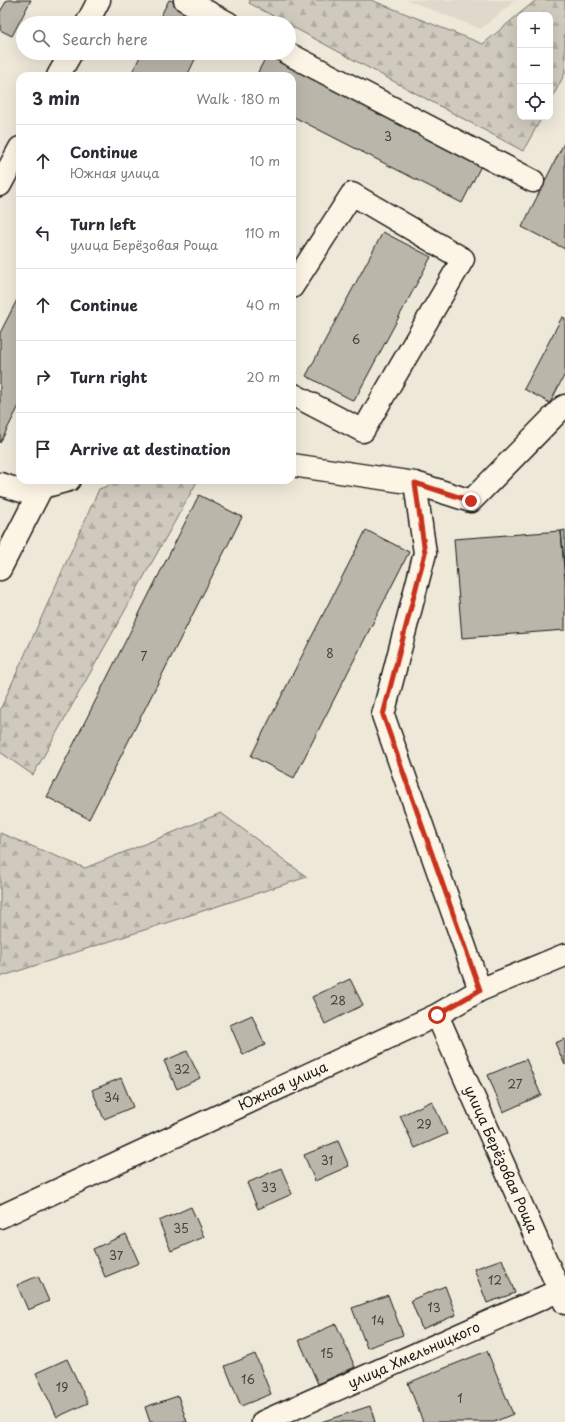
<!DOCTYPE html>
<html lang="en">
<head>
<meta charset="utf-8">
<style>
  :root { --surface:#fff; --page:#f7f7f7; --text:#2b2b33; --muted:#7c7c81; --line:#e1e1e2 }
  body { margin:0; font-family:"Playpen Sans",sans-serif; background:var(--page); color:var(--text) }
  .controls { position:absolute; right:12px; top:12px; display:grid; overflow:hidden; border-radius:8px; box-shadow:0 4px 16px #0002 }
  .controls button { width:36px; height:36px; display:grid; place-items:center; padding:0; border:0; border-bottom:1px solid var(--line); background:var(--surface); color:var(--text); font:20px sans-serif }
  .stop { position:absolute; width:12px; height:12px; margin:-9px; border:3px solid #c8321e; border-radius:50%; background:#fff }
  .stop.end { background:#c8321e; border-color:#fff; box-shadow:0 1px 4px #0008 }
  .list { margin:0; padding:0; list-style:none }
  h2 { display:flex; justify-content:space-between; align-items:center; height:52px; margin:0; padding:0 16px; font-size:17px }
  h2 small { font-size:13px; font-weight:400; color:var(--muted) }
  .list li { display:grid; grid-template-columns:26px 1fr auto; gap:12px; align-items:center; box-sizing:border-box; height:72px; padding:0 16px; border-top:1px solid var(--line) }
  .list b { display:block; font-size:15px; white-space:nowrap }
  .list p { margin:0; font-size:13px; white-space:nowrap; color:var(--muted) }
  .list em { font-size:13px; font-style:normal; color:var(--muted) }
  .icon { flex:none; width:22px; height:22px; fill:none; stroke:currentColor; stroke-width:2; stroke-linecap:round; stroke-linejoin:round }
  .map { position:relative; flex:none; width:565px; height:1422px; overflow:hidden }
  .search { position:absolute; background:var(--surface); box-shadow:0 4px 16px #0002; left:16px; top:16px; width:280px; height:44px; display:flex; align-items:center; gap:10px; box-sizing:border-box; padding:0 14px; border-radius:22px; color:var(--muted); font-size:15px }
  .panel { position:absolute; background:var(--surface); box-shadow:0 4px 16px #0002; left:16px; top:72px; width:280px; height:412px; border-radius:12px }
  .map>svg:first-child { display:block }
</style>
</head>
<body>
<div class="map">
<svg width="565" height="1422" viewBox="0 0 565 1422">
  <defs>
    <pattern id="forest-firs" width="22" height="20" patternUnits="userSpaceOnUse"><rect width="22" height="20" fill="#cfcabd"/><path d="M5 1l3.5 6h-7zM16 11l3.5 6h-7z" fill="#b1ada2"/></pattern>
  </defs>
  <rect width="100%" height="100%" fill="#eee8d9"/>
  <filter id="ink" filterUnits="userSpaceOnUse"><feTurbulence type="fractalNoise" baseFrequency=".025" numOctaves="2"/><feDisplacementMap in="SourceGraphic" scale="8" xChannelSelector="R" yChannelSelector="G"/><feConvolveMatrix kernelMatrix="1 2 1 2 8 2 1 2 1" color-interpolation-filters="sRGB"/></filter>
  <g filter="url(#ink)">
    <path fill="#ded9cb" d="M 407,0 L 516,0 L 481,29 Z"/>
    <path fill="url(#forest-firs)" stroke="#76736c" d="M 250,0 L 371,0 L 483,44 L 536,0 L 565,0 L 565,73 L 550,102 L 550,15 L 520,15 L 520,117 L 542,117 L 523,151 L 289,25 L 289,23 L 286,23 L 249,3 Z
      M 124,480 L 198,480 L 33,775 L 0,752 L 0,710 L 99,489 Z
      M 221,813 L 307,877 L 0,977 L 0,833 L 85,868 Z"/>
    <path fill="#bab6aa" stroke="#1c1c1c" d="M 7,0 L 31,0 L 12,36 L 0,30 L 0,12 Z
      M 169,0 L 170,0 L 214,22 L 157,23 Z
      M 142,53 L 198,53 L 187,76 L 130,76 Z
      M 268,53 L 278,53 L 485,158 L 462,203 L 292,116 L 292,76 L 256,76 Z
      M 565,141 L 565,249 L 522,227 Z
      M 383,232 L 431,257 L 354,401 L 306,376 Z
      M 20,294 L 20,404 L 0,443 L 0,333 Z
      M 562,317 L 565,318 L 565,374 L 550,403 L 524,389 Z
      M 199,495 L 242,517 L 89,819 L 47,797 Z
      M 366,530 L 409,552 L 294,778 L 251,756 Z
      M 565,530 L 565,575 L 561,531 Z
      M 561,531 L 565,581 L 565,630 L 462,638 L 454,539 Z
      M 350,979 L 363,1005 L 325,1024 L 312,997 Z
      M 252,1015 L 265,1045 L 243,1055 L 230,1025 Z
      M 565,1039 L 565,1065 L 555,1043 Z
      M 187,1051 L 200,1078 L 177,1089 L 164,1061 Z
      M 526,1059 L 541,1095 L 503,1112 L 488,1075 Z
      M 121,1078 L 133,1107 L 104,1119 L 92,1090 Z
      M 432,1101 L 447,1134 L 415,1148 L 400,1116 Z
      M 338,1141 L 349,1166 L 315,1181 L 304,1155 Z
      M 281,1168 L 292,1194 L 258,1209 L 247,1183 Z
      M 191,1207 L 204,1237 L 171,1251 L 159,1221 Z
      M 126,1234 L 139,1263 L 105,1277 L 93,1249 Z
      M 502,1259 L 515,1293 L 487,1303 L 474,1269 Z
      M 38,1276 L 49,1301 L 28,1310 L 17,1285 Z
      M 445,1286 L 456,1315 L 422,1329 L 411,1300 Z
      M 388,1295 L 403,1335 L 367,1348 L 352,1308 Z
      M 336,1324 L 355,1367 L 318,1384 L 299,1340 Z
      M 487,1351 L 513,1414 L 494,1422 L 423,1422 L 408,1383 Z
      M 255,1354 L 271,1394 L 241,1406 L 225,1366 Z
      M 67,1359 L 88,1403 L 57,1417 L 36,1373 Z
      M 178,1396 L 187,1422 L 150,1422 L 145,1407 Z
      M 370,1406 L 375,1422 L 321,1422 Z"/>
    <g fill="none" stroke-linecap="round" stroke-linejoin="round">
      <defs>
        <path id="minor" d="M 185,0 L 228,23
          M 87,23 L 99,0
          M 287,53 L 533,181
          M 58,76 L 71,53
          M 0,185 L 20,148
          M 292,287 L 352,194 L 463,259 L 363,431 L 292,394
          M 292,465 L 415,483 L 425,553 L 383,715 L 480,990
          M 415,483 L 471,501 L 563,407 L 565,406
          M 0,484 L 25,492 L 69,480
          M 0,569 L 42,487
          M 437,1015 L 565,1303
          M 0,1217 L 437,1015 L 480,990 L 565,955
          M 263,1422 L 565,1288"/>
      </defs>
      <use href="#minor" stroke="#1c1c1c" stroke-width="25"/>
      <use href="#minor" stroke="#fcf5e5" stroke-width="22"/>
    </g>
  </g>
  <g fill="none" stroke-linecap="round" stroke-linejoin="round" filter="url(#ink)">
    <path stroke="#c8321e" stroke-width="5" d="M 437,1015 L 480,990 L 383,715 L 425,553 L 415,483 L 471,501"/>
  </g>
  <g text-anchor="middle" stroke-width="3" stroke-linejoin="round" paint-order="stroke">
    <g font-size="12" fill="#444240">
      <text x="388" y="141">3</text>
      <text x="356" y="344">6</text>
      <text x="330" y="658">8</text>
      <text x="144" y="661">7</text>
      <text x="338" y="1005">28</text>
      <text x="182" y="1074">32</text>
      <text x="515" y="1089">27</text>
      <text x="112" y="1102">34</text>
      <text x="424" y="1129">29</text>
      <text x="327" y="1165">31</text>
      <text x="269" y="1192">33</text>
      <text x="181" y="1233">35</text>
      <text x="116" y="1260">37</text>
      <text x="495" y="1285">12</text>
      <text x="434" y="1312">13</text>
      <text x="378" y="1325">14</text>
      <text x="327" y="1358">15</text>
      <text x="248" y="1384">16</text>
      <text x="62" y="1392">19</text>
      <text x="460" y="1403">1</text>
    </g>
    <g font-size="14" fill="#1c1c1c" stroke="#fcf5e5">
      <text transform="translate(283 1086) rotate(-25)" y="5">Южная улица</text>
      <text transform="translate(501 1159) rotate(66)" y="5">улица Берёзовая Роща</text>
      <text transform="translate(414 1355) rotate(-24)" y="5">улица Хмельницкого</text>
    </g>
  </g>
</svg>
<div class="controls">
<button>+</button>
<button>−</button>
<button><svg class="icon" aria-label="locate" viewBox="0 0 24 24"><circle cx="12" cy="12" r="6"/><path d="M12 2v4M12 18v4M2 12h4M18 12h4"/></svg></button>
</div>
<div class="stop" style="left:437px;top:1015px"></div>
<div class="stop end" style="left:471px;top:501px"></div>
<div class="search"><svg class="icon" aria-label="search" viewBox="0 0 24 24"><circle cx="10" cy="10" r="6"/><path d="M15 15l6 6"/></svg>Search here</div>
<section class="panel">
<h2>3 min<small>Walk · 180 m</small></h2>
<ul class="list">
<li><svg class="icon" aria-label="ahead" viewBox="0 0 24 24"><path d="M12 20V5M6 11l6-6 6 6"/></svg><div><b>Continue</b><p>Южная улица</p></div><em>10 m</em></li>
<li><svg class="icon" aria-label="left" viewBox="0 0 24 24"><path d="M17 20v-9H6M10 6l-5 5 5 5"/></svg><div><b>Turn left</b><p>улица Берёзовая Роща</p></div><em>110 m</em></li>
<li><svg class="icon" aria-label="ahead" viewBox="0 0 24 24"><path d="M12 20V5M6 11l6-6 6 6"/></svg><div><b>Continue</b></div><em>40 m</em></li>
<li><svg class="icon" aria-label="right" viewBox="0 0 24 24"><path d="M7 20v-9h11M14 6l5 5-5 5"/></svg><div><b>Turn right</b></div><em>20 m</em></li>
<li><svg class="icon" aria-label="arrive" viewBox="0 0 24 24"><path d="M6 21V4h12l-3 4 3 4H6"/></svg><div><b>Arrive at destination</b></div></li>
</ul>
</section>
</div>
</body>
</html>
